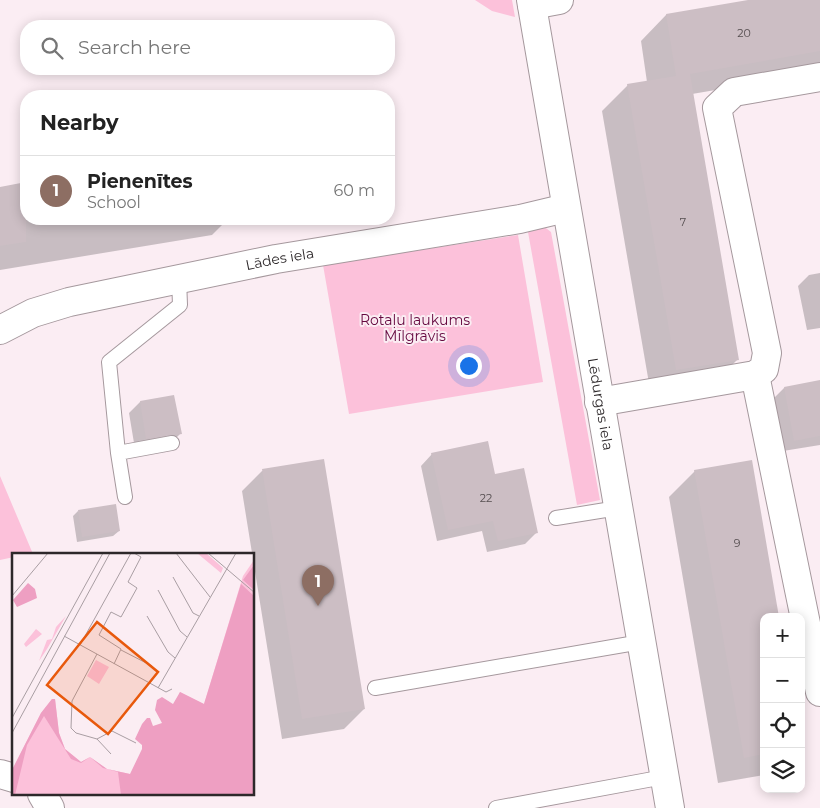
<!DOCTYPE html>
<html lang="en">
<head>
<meta charset="utf-8">
<style>
  :root { --surface:#fff; --page:#f6f6f6; --text:#222; --muted:#767676; --line:#e0e0e0; --accent:#1a73e8 }
  body { margin:0; font-family:Montserrat,sans-serif; background:var(--page); color:var(--text) }
  .controls { position:absolute; right:15px; bottom:15px; display:grid; overflow:hidden; border-radius:10px; box-shadow:0 2px 12px #0003 }
  .controls button { width:45px; height:45px; display:grid; place-items:center; padding:0; border:0; border-bottom:1px solid var(--line); background:var(--surface); color:var(--text); font:25px sans-serif }
  .you { position:absolute; left:468px; top:365px; width:18px; height:18px; margin:-12px; border:4px solid #fff; border-radius:50%; background:#1a73e8; box-shadow:0 0 0 8px #1a73e833 }
  .badge { display:grid; place-items:center; width:32px; height:32px; border-radius:50%; background:var(--accent); color:#fff; font-size:16px; font-weight:700 }
  .pin { position:absolute; translate:-50% -41px; filter:drop-shadow(0 1px 2px #0008) }
  .pin::after { content:''; position:absolute; top:26px; width:18px; height:15px; background:inherit; clip-path:polygon(0 0,100% 0,50% 100%) }
  .list { margin:0; padding:0; list-style:none }
  h2 { display:flex; justify-content:space-between; align-items:center; height:65px; margin:0; padding:0 20px; font-size:21px }
  h2 small { font-size:16px; font-weight:400; color:var(--muted) }
  .list li { display:grid; grid-template-columns:32px 1fr auto; gap:15px; align-items:center; box-sizing:border-box; height:70px; padding:0 20px; border-top:1px solid var(--line) }
  .list b { display:block; font-size:19px; white-space:nowrap }
  .list p { margin:0; font-size:16px; white-space:nowrap; color:var(--muted) }
  .list em { font-size:16px; font-style:normal; color:var(--muted) }
  .icon { flex:none; width:28px; height:28px; fill:none; stroke:currentColor; stroke-width:2; stroke-linecap:round; stroke-linejoin:round }
  .map { position:relative; flex:none; width:820px; height:808px; overflow:hidden }
  .search { position:absolute; background:var(--surface); box-shadow:0 2px 12px #0003; left:20px; top:20px; width:375px; height:55px; display:flex; align-items:center; gap:12px; box-sizing:border-box; padding:0 18px; border-radius:20px; color:var(--muted); font-size:19px }
  .panel { position:absolute; background:var(--surface); box-shadow:0 2px 12px #0003; left:20px; top:90px; width:375px; height:135px; border-radius:20px }
  .map>svg:first-child { display:block }
</style>
</head>
<body>
<div class="map">
<svg width="820" height="808" viewBox="0 0 820 808">
  <rect width="100%" height="100%" fill="#fbedf3"/>
  <path fill="#fcc1da" d="M 475,0 L 512,0 L 515,17 L 492,11 Z
    M 542,225 L 551,232 L 600,500 L 577,505 L 528,232 L 534,226 Z
    M 518,235 L 543,382 L 349,414 L 323,265 Z
    M 0,476 L 33,554 L 14,554 L 14,557 L 0,560 Z"/>
  <path fill="#0003" d="M 755,0 L 820,0 L 820,72 L 692,94 L 738,359 L 712,385 L 651,395 L 602,111 L 628,85 L 647,82 L 641,41 L 666,15 Z
    M 26,184 L 26,219 L 228,219 L 212,235 L 0,270 L 0,188 Z
    M 820,273 L 820,328 L 807,330 L 798,286 L 809,275 Z
    M 820,381 L 820,445 L 783,451 L 773,399 L 784,388 Z
    M 173,396 L 180,434 L 169,445 L 135,449 L 129,413 L 140,402 Z
    M 432,454 L 494,476 L 537,532 L 525,544 L 487,552 L 482,531 L 437,541 L 421,466 Z
    M 323,461 L 364,709 L 344,729 L 282,739 L 242,491 L 262,471 Z
    M 695,471 L 764,617 L 764,775 L 718,783 L 669,497 Z
    M 78,511 L 119,531 L 113,536 L 77,542 L 73,516 Z"/>
  <path fill="#ccbec4" d="M 748,0 L 820,0 L 820,51 L 690,74 L 739,360 L 676,370 L 627,84 L 676,76 L 666,14 Z
    M 26,182 L 26,242 L 0,246 L 0,187 Z
    M 820,380 L 820,436 L 794,441 L 784,387 Z
    M 174,395 L 182,434 L 146,439 L 140,401 Z
    M 488,441 L 495,474 L 524,468 L 538,533 L 498,541 L 493,521 L 448,530 L 431,453 Z
    M 324,459 L 365,709 L 302,719 L 262,469 Z
    M 752,460 L 779,617 L 764,617 L 764,754 L 744,758 L 694,470 Z
    M 116,504 L 120,531 L 82,537 L 78,510 Z"/>
  <g fill="none" stroke-linecap="round" stroke-linejoin="round">
    <defs>
      <path id="service" d="M 118,453 L 172,443
        M 125,497 L 118,453 L 109,362 L 180,305 L 179,279
        M 556,518 L 618,508
        M 375,688 L 641,642
        M 496,808 L 664,777"/>
      <g id="minor">
        <path id="s1" d="M 531,0 L 670,808"/>
        <path d="M 532,5 L 559,0"/>
        <path id="s2" d="M 0,330 L 33,313 L 69,302 L 276,259 L 520,219 L 566,208"/>
        <path d="M 755,375 L 820,692"/>
        <path d="M 599,402 L 755,375 L 764,369 L 767,353 L 717,108 L 734,92 L 820,77"/>
        <path d="M 0,774 L 14,778"/>
        <path d="M 42,794 L 50,808"/>
      </g>
    </defs>
    <use href="#service" stroke="#a5989d" stroke-width="16"/>
    <use href="#minor" stroke="#a5989d" stroke-width="30"/>
    <use href="#service" stroke="#fff" stroke-width="14"/>
    <use href="#minor" stroke="#fff" stroke-width="28"/>
  </g>
  <g text-anchor="middle" stroke-width="4" stroke-linejoin="round" paint-order="stroke">
    <g font-size="11" fill="#554e50">
      <text x="744" y="37">20</text>
      <text x="683" y="226">7</text>
      <text x="486" y="502">22</text>
      <text x="737" y="547">9</text>
    </g>
    <g font-size="14" fill="#2d282a" stroke="#fbedf3">
      <text dy="5" stroke="none"><textPath href="#s2" startOffset="290">Lādes iela</textPath></text>
      <text dy="5" stroke="none"><textPath href="#s1" startOffset="410">Lēdurgas iela</textPath></text>
    </g>
    <g font-size="14" fill="#65083f" stroke="#fbedf3">
      <text x="415" y="325">Rotaļu laukums<tspan x="415" dy="16">Mīlgrāvis</tspan></text>
    </g>
  </g>
  <g transform="translate(12 553)">
    <rect width="242" height="242" fill="#fbedf3"/>
    <path d="M 185,0 L 194,0 L 211,15 L 209,20 ZM 242,7 L 242,242 L 0,243 L 0,217 L 29,160 L 40,146 L 43,146 L 47,180 L 53,196 L 69,209 L 78,204 L 95,216 L 118,221 L 135,232 L 168,139 L 192,151 L 231,23 ZM 54,63 L 35,96 L 27,108 L 35,87 L 40,86 L 44,74 ZM 24,76 L 30,81 L 14,94 L 12,91 ZM 84,107 L 97,114 L 87,131 L 75,123 Z" fill="#fcc1da"/>
    <path d="M 242,12 L 242,37 L 231,27 ZM 16,30 L 23,36 L 25,45 L 5,54 L 1,47 ZM 229,31 L 242,43 L 242,242 L 109,242 L 106,219 L 91,215 L 78,204 L 69,210 L 59,206 L 32,163 L 15,192 L 3,242 L 0,242 L 0,217 L 29,160 L 40,146 L 43,146 L 47,180 L 53,196 L 69,209 L 78,204 L 95,216 L 118,221 L 130,196 L 130,192 L 123,186 L 130,171 L 135,165 L 138,165 L 141,173 L 150,170 L 143,157 L 145,147 L 150,144 L 161,151 L 168,139 L 192,151 Z" fill="#ee9fc2"/>
    <path fill="none" stroke="#a99ea3" stroke-width="1" d="M 164,0 L 198,44M 196,0 L 243,40M 161,24 L 181,60 L 187,63M 146,37 L 168,78 L 175,84M 0,43 L 36,0M 135,63 L 156,99 L 163,105M 52,83 L 154,139 L 160,136M 68,92 L 119,0M 109,97 L 140,113M 85,101 L 60,148 L 59,175 L 64,180 L 85,186 L 100,178 L 124,190M 102,111 L 109,96 L 87,82 L 99,59 L 109,64 L 125,35 L 116,29 L 129,4 L 122,0M 146,135 L 224,0M 0,165 L 91,0M 0,180 L 98,0M 85,186 L 99,201"/>
    <path fill="#e8590c" fill-opacity="0.15" stroke="#e8590c" stroke-width="2.5" d="M 85,69 L 146,119 L 96,181 L 35,132 Z"/>
    <rect width="242" height="242" fill="none" stroke="#2d282a" stroke-width="2.5"/>
  </g>
</svg>
<div class="controls">
<button>+</button>
<button>−</button>
<button><svg class="icon" aria-label="locate" viewBox="0 0 24 24"><circle cx="12" cy="12" r="6"/><path d="M12 2v4M12 18v4M2 12h4M18 12h4"/></svg></button>
<button><svg class="icon" aria-label="layers" viewBox="0 0 24 24"><path d="M12 4l9 5-9 5-9-5zM3 14l9 5 9-5"/></svg></button>
</div>
<div class="you"></div>
<div class="pin badge" style="left:318px;top:606px;background:#8d6e63">1</div>
<div class="search"><svg class="icon" aria-label="search" viewBox="0 0 24 24"><circle cx="10" cy="10" r="6"/><path d="M15 15l6 6"/></svg>Search here</div>
<section class="panel">
<h2>Nearby<small></small></h2>
<ul class="list">
<li><span class="badge" style="background:#8d6e63">1</span><div><b>Pienenītes</b><p>School</p></div><em>60 m</em></li>
</ul>
</section>
</div>
</body>
</html>
